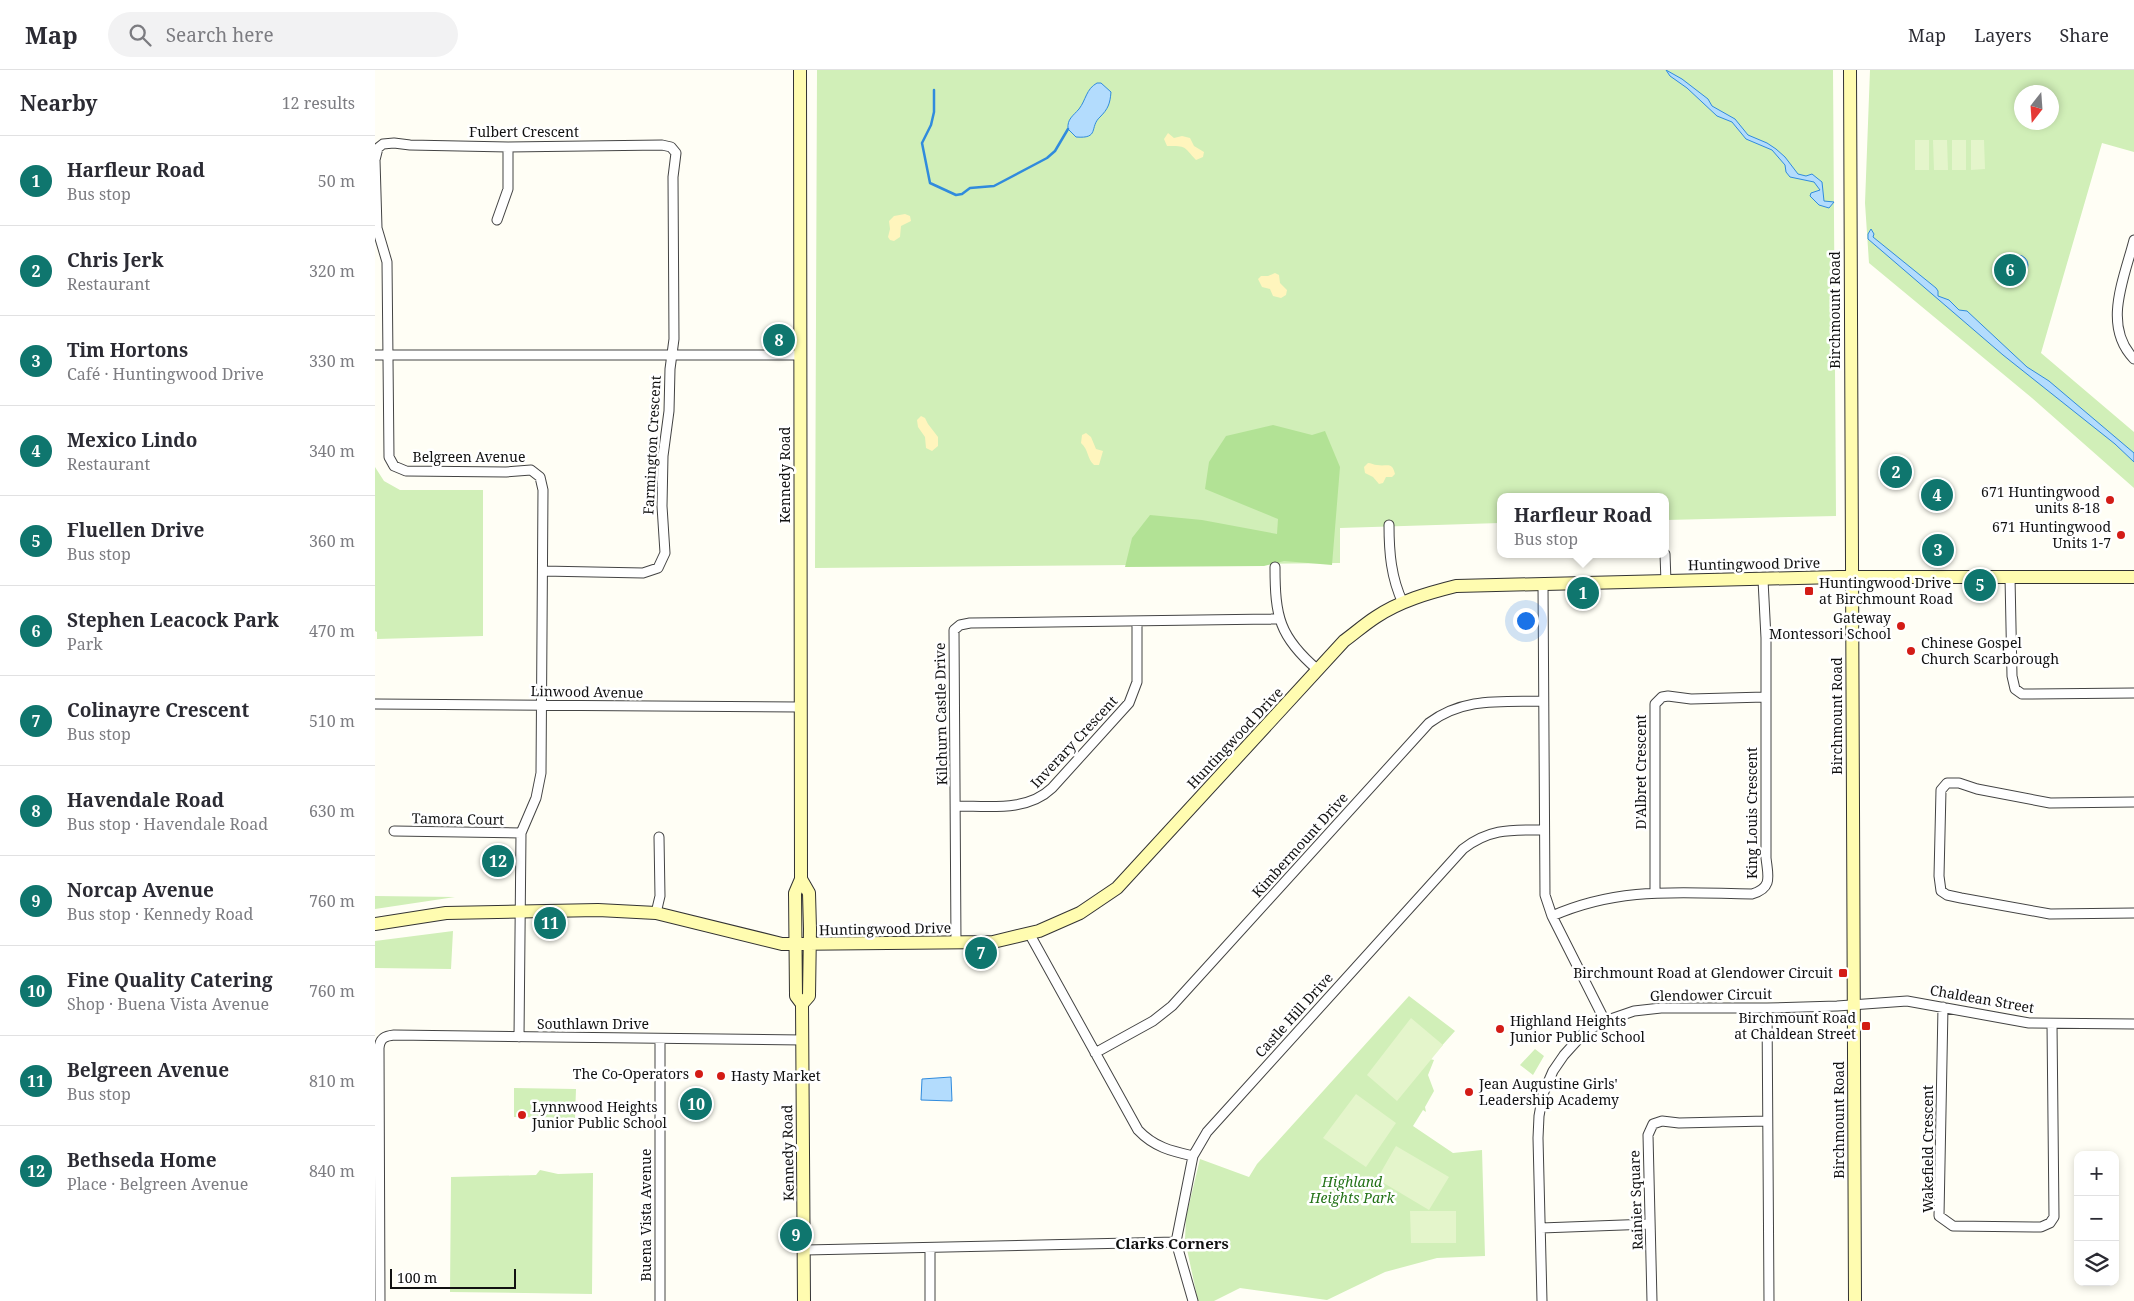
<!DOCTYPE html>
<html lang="en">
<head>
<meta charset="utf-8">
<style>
  :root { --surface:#fff; --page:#f2f2f3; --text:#2b2b33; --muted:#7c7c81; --line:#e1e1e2; --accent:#0f766e }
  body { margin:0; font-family:"Noto Serif",serif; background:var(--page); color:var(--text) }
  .controls { position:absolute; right:15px; bottom:15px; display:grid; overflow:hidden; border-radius:10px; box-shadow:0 2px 8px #0003 }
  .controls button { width:45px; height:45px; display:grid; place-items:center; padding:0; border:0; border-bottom:1px solid var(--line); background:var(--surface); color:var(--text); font:25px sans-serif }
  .compass { position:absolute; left:1639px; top:15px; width:45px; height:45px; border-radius:50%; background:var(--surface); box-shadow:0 2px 8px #0003; rotate:197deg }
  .scale { position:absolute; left:15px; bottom:12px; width:126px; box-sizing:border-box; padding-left:5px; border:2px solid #111; border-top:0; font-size:14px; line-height:18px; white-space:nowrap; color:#111; -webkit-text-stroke:4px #fff; paint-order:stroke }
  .you { position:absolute; left:1150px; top:550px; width:18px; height:18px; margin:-12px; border:4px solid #fff; border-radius:50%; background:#1a73e8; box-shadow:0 0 0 8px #1a73e833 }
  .badge { display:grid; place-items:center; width:32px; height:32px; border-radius:50%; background:var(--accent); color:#fff; font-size:16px; font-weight:700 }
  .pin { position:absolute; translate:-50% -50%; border:2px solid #fff; box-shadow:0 1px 5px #0006 }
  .popup { position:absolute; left:1122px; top:423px; width:172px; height:65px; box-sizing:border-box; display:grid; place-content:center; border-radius:10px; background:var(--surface); filter:drop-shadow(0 1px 4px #0005); font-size:16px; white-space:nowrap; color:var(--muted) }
  .popup b { font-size:19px; color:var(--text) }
  .popup::after { content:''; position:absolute; left:50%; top:100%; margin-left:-10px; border:10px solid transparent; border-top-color:var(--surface) }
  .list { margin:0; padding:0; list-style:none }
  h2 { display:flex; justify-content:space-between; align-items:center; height:65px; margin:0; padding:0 20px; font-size:21px }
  h2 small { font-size:16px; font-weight:400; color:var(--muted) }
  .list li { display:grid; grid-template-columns:32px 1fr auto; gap:15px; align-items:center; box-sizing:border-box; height:90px; padding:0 20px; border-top:1px solid var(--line) }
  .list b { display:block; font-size:19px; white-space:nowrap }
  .list p { margin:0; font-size:16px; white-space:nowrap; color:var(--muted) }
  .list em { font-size:16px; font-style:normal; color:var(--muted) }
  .icon { flex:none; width:28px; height:28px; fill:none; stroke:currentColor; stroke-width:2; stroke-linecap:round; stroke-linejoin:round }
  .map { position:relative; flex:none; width:1759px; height:1231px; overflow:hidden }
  header { display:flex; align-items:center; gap:30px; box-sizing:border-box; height:70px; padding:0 25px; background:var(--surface); border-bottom:1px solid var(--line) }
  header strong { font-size:24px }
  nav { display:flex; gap:28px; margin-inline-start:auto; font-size:18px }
  .search { width:350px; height:45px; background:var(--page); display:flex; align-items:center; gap:12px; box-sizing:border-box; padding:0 18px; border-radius:28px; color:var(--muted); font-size:19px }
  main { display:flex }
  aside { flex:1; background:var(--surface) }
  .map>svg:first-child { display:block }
</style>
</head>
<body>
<header>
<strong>Map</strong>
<div class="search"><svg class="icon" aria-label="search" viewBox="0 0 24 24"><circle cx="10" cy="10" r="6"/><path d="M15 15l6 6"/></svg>Search here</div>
<nav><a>Map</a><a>Layers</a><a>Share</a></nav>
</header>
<main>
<aside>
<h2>Nearby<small>12 results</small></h2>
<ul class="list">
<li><span class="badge">1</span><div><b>Harfleur Road</b><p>Bus stop</p></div><em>50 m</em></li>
<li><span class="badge">2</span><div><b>Chris Jerk</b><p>Restaurant</p></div><em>320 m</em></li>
<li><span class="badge">3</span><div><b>Tim Hortons</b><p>Café · Huntingwood Drive</p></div><em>330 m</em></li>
<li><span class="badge">4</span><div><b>Mexico Lindo</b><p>Restaurant</p></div><em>340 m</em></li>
<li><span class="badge">5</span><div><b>Fluellen Drive</b><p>Bus stop</p></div><em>360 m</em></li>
<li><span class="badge">6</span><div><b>Stephen Leacock Park</b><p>Park</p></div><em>470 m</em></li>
<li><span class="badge">7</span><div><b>Colinayre Crescent</b><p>Bus stop</p></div><em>510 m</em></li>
<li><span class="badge">8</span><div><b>Havendale Road</b><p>Bus stop · Havendale Road</p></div><em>630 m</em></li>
<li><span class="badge">9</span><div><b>Norcap Avenue</b><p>Bus stop · Kennedy Road</p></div><em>760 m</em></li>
<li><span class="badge">10</span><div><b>Fine Quality Catering</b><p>Shop · Buena Vista Avenue</p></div><em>760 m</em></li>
<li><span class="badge">11</span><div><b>Belgreen Avenue</b><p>Bus stop</p></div><em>810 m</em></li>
<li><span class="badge">12</span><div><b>Bethseda Home</b><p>Place · Belgreen Avenue</p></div><em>840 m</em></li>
</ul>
</aside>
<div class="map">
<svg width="1759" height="1231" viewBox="0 0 1759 1231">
  <rect width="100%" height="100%" fill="#fffef5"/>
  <path fill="#d1efb8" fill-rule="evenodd" d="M 442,0 L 1458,0 L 1461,446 L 1291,450 L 1290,427 L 1126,427 L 1125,453 L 965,458 L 965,493 L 440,498 Z
    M 1495,0 L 1759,0 L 1759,82 L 1727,73 L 1666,283 L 1759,362 L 1759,418 L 1657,328 L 1494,193 L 1490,133 ZM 1646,22 L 1676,22 L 1676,52 L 1646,52 Z
    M 0,397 L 9,411 L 25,420 L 108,420 L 108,566 L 2,569 L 2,562 L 0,561 Z
    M 0,826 L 80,827 L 0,839 Z
    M 78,861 L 76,899 L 0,898 L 0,871 Z
    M 1034,926 L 1080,961 L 1055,989 L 1059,990 L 1053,1005 L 1059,1021 L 1050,1037 L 1051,1042 L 1048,1040 L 1038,1056 L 1078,1083 L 1107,1080 L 1110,1186 L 1062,1188 L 1010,1202 L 952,1230 L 865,1218 L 839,1231 L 823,1231 L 810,1170 L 811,1147 L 825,1089 L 874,1107 L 882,1094 Z
    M 1160,979 L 1169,986 L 1158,1005 L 1145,995 Z
    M 139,1018 L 201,1019 L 200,1048 L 139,1047 Z
    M 165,1100 L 183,1104 L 218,1103 L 217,1224 L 75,1222 L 76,1107 L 161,1105 Z"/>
  <path fill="#b2e295" d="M 898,355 L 937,365 L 950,361 L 965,397 L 957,495 L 909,491 L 889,496 L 750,497 L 757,468 L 775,445 L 827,450 L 902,464 L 903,449 L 830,419 L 834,392 L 851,366 Z"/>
  <path fill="#fff5bd" d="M 793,63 L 799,68 L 807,66 L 815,68 L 819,76 L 829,82 L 828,87 L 821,90 C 808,76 812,76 792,76 L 789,69 Z
    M 530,144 L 535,146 L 536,151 L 526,156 L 525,167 L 519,171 L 515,170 L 513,167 L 515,159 L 514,151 L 519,146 Z
    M 900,203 L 904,205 L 905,213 L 912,220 L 911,225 L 906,228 L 898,226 L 895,219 L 887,217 L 883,209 L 886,206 L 893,206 Z
    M 546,346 L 550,348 L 553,354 L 563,367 L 563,376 L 557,381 L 551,378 L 550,367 L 543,357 L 542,350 Z
    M 711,363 L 716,367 L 721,379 L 728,381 L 724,395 L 719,395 C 712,389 714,380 706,373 L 707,365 Z
    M 993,393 C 996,393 999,395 1002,395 C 1012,397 1017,391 1020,404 L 1017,407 L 1011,407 L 1008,413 L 1004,414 L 998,407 L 990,403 L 989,397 Z"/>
  <path fill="#e4f5cb" d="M 1540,70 L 1554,70 L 1554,100 L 1540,100 Z
    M 1558,70 L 1572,70 L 1573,100 L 1559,100 Z
    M 1577,70 L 1591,70 L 1591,100 L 1577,100 Z
    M 1596,70 L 1609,70 L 1610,99 L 1596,100 Z
    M 1036,948 L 1068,975 L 1022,1031 L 992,1005 Z
    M 981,1024 L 1021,1053 L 991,1097 L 948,1068 Z
    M 1021,1076 L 1074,1107 L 1054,1140 L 1002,1109 Z
    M 1035,1141 L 1081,1141 L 1081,1173 L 1036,1173 Z"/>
  <path fill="#b3dcfd" stroke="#308bdd" d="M 1291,0 L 1307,9 L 1333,29 L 1337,36 L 1360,49 L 1373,65 L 1392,73 L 1401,79 L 1410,87 L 1423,104 L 1431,106 L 1437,104 L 1447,112 L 1449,131 L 1459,132 L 1454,138 L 1444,135 L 1435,126 L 1436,123 L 1445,120 L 1439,112 L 1415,107 L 1411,102 L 1410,95 L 1397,80 L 1371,69 L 1357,52 L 1342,46 L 1312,18 L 1295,6 Z
    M 722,13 L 726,13 L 736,22 C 735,34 733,39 725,47 C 714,57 725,69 701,67 L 693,59 C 692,49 698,46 704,39 C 711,30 711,19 722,13 Z
    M 1496,159 L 1499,164 L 1498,167 L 1561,218 L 1563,221 L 1563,226 L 1574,230 L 1584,240 L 1592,241 L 1652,297 L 1674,311 L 1759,383 L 1759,392 L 1740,374 L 1628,285 L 1493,169 L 1493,164 Z
    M1633 195a10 10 0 1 1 20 0a10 10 0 1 1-20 0Z
    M 576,1007 L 577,1031 L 546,1030 L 547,1009 Z"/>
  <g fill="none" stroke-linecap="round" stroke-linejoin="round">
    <path stroke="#308bdd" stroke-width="2.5" d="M 559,20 L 559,42 L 556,55 L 547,73 L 555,113 L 581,125 L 587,124 L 595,118 L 619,116 L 672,88 L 680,81 L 693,59"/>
    <defs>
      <path id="street" d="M 122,150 L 133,119 L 133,77
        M 1759,170 C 1749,209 1727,256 1759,289
        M 0,285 L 426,285
        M 1014,455 C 1014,482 1016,508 1028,533
        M 1290,484 L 1291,512
        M 900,497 C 900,546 904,567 943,600
        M 1635,507 L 1637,606 L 1640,619 L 1647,624 L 1759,623
        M 1168,514 L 1170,825 L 1177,846 L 1230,951
        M 0,634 L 424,637
        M 1759,732 L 1675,733 L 1602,719 L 1584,713 L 1572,713 L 1566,720 L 1564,806 L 1566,821 L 1572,825 L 1586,828 L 1675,844 L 1759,843
        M 582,736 C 614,736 652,742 677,718 L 754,633 L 762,612 L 762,551
        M 19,761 L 146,763
        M 1280,823 L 1280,634 L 1287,627 L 1293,626 L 1316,629 L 1390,627
        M 281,843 L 285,826 L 284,767
        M 1177,846 C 1245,816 1305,823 1377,824 C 1398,818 1393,806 1391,788 L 1391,568 L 1388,510
        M 654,863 L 763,1060 C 779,1077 796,1081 818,1086
        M 581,873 L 579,560 L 585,555 L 595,553 L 903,549
        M 1568,937 L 1564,1146 L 1578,1156 L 1666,1157 L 1675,1153 L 1679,1147 L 1677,954
        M 1392,938 L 1394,1231
        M 144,967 L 146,763 L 161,728 L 166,703 L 168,420 L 165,407 L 156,400 L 131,402 L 31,401 L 19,396 L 14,387 L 12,192 L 2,158 L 0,90 L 3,78 L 8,74 L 19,73 L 35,75 L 133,77 L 287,75 L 296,77 L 301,83 L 298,107 L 299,269 L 295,299 L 294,341 L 288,386 L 287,436 L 290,483 L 283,498 L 268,503 L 168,501
        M 720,983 L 778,951 L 797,936 L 1054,653 C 1089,627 1126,632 1168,631
        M 1166,1158 L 1275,1154
        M 555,1178 L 555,1231
        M 430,1180 L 801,1172
        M 5,1231 L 4,978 C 5,968 10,966 19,965 L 428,970
        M 285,1231 L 285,969
        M 818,1231 L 801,1172 L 818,1086 L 832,1062 L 1088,779 C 1115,758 1137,760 1169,760
        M 1167,1231 L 1163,1068 L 1164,1046 L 1168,1024 L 1178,1001 L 1189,985 L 1208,964 L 1217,958 L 1230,951 L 1259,941 L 1286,938 L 1392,938 L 1462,936 L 1532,931 L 1654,953 L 1759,954
        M 1277,1231 L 1273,1065 L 1278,1054 L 1287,1051 L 1304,1053 L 1392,1051"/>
      <path id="secondary" d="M 425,0 L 426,809 L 420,823 L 421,926 L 427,934 L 429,1231
        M 1475,0 L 1480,1231
        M 426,809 L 434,823 L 435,859 L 434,926 L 427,934
        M 0,854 L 71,843 L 223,840 L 281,843 L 407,874 L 618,872 L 664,861 L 705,843 L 742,818 L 969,571 C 980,563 990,554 1001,547 C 1025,531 1053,523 1081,516 L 1463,507 L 1759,507"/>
    </defs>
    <use href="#street" stroke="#444" stroke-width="11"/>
    <use href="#secondary" stroke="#333" stroke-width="14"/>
    <use href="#street" stroke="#fff" stroke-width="9"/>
    <use href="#secondary" stroke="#fffcb0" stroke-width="12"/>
  </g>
  <g fill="#d31c16" stroke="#fff" stroke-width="2">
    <circle cx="1735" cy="430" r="5"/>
    <circle cx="1746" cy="465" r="5"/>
    <rect x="1429" y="516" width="10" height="10" rx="2.5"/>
    <circle cx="1526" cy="556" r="5"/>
    <circle cx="1536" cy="581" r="5"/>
    <rect x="1463" y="898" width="10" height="10" rx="2.5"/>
    <rect x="1486" y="951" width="10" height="10" rx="2.5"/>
    <circle cx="1125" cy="959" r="5"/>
    <circle cx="324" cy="1004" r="5"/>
    <circle cx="346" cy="1006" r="5"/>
    <circle cx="1094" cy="1022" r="5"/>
    <circle cx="147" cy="1045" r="5"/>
  </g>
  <g text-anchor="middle" stroke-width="5" stroke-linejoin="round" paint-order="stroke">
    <g font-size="14" fill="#111" stroke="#fff">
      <text x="149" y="67">Fulbert Crescent</text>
      <text transform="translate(1460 240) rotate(-90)" y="5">Birchmount Road</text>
      <text transform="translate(277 375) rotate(-87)" y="5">Farmington Crescent</text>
      <text x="94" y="392">Belgreen Avenue</text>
      <text transform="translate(410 405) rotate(-90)" y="5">Kennedy Road</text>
      <text transform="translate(1379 494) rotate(-1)" y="5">Huntingwood Drive</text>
      <text transform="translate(212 622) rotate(1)" y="5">Linwood Avenue</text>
      <text transform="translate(566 644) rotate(-91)" y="5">Kilchurn Castle Drive</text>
      <text transform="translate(1462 646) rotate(-90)" y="5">Birchmount Road</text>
      <text transform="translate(860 668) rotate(-47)" y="5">Huntingwood Drive</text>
      <text transform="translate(699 672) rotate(-47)" y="5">Inverary Crescent</text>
      <text transform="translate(1266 702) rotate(-90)" y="5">D'Albret Crescent</text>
      <text transform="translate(1377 743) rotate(-90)" y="5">King Louis Crescent</text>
      <text transform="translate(83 749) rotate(1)" y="5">Tamora Court</text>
      <text transform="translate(925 775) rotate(-48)" y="5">Kimbermount Drive</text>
      <text transform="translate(510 859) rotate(-1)" y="5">Huntingwood Drive</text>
      <text transform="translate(1336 925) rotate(-1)" y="5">Glendower Circuit</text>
      <text transform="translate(1607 929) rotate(10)" y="5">Chaldean Street</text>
      <text transform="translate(919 945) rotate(-48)" y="5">Castle Hill Drive</text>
      <text x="218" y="959">Southlawn Drive</text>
      <text transform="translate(1464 1050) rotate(-90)" y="5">Birchmount Road</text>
      <text transform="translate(1553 1079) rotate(-90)" y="5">Wakefield Crescent</text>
      <text transform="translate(413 1083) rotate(-91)" y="5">Kennedy Road</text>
      <text transform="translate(1261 1130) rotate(-92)" y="5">Rainier Square</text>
      <text transform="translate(271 1145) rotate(-90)" y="5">Buena Vista Avenue</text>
    </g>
    <g font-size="14" fill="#111" stroke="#fff" text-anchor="end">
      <text x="1725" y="427">671 Huntingwood<tspan x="1725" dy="16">units 8-18</tspan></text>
      <text x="1736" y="462">671 Huntingwood<tspan x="1736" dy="16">Units 1-7</tspan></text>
      <text x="1444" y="518" text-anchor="start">Huntingwood Drive<tspan x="1444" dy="16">at Birchmount Road</tspan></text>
      <text x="1516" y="553">Gateway<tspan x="1516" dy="16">Montessori School</tspan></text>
      <text x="1546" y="578" text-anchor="start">Chinese Gospel<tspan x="1546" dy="16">Church Scarborough</tspan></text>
      <text x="1458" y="908">Birchmount Road at Glendower Circuit</text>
      <text x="1481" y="953">Birchmount Road<tspan x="1481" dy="16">at Chaldean Street</tspan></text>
      <text x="1135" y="956" text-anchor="start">Highland Heights<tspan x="1135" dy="16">Junior Public School</tspan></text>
      <text x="314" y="1009">The Co-Operators</text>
      <text x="356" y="1011" text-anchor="start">Hasty Market</text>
      <text x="1104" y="1019" text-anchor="start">Jean Augustine Girls'<tspan x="1104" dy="16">Leadership Academy</tspan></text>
      <text x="157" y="1042" text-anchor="start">Lynnwood Heights<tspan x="157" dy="16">Junior Public School</tspan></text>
    </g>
    <g font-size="14" font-style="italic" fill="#237217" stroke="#fff">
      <text x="977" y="1117">Highland<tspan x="977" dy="16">Heights Park</tspan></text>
    </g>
    <g font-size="15" font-weight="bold" fill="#111" stroke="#fff">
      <text x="797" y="1179">Clarks Corners</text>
    </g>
  </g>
</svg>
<div class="controls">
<button>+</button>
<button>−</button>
<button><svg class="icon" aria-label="layers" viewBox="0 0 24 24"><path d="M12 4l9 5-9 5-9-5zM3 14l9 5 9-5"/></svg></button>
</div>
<svg class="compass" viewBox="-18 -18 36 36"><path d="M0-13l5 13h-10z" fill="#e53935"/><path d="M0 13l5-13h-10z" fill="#7c7c81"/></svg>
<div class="scale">100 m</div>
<div class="you"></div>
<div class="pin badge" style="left:1208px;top:523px">1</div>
<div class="popup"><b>Harfleur Road</b>Bus stop</div>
<div class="pin badge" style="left:1521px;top:402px">2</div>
<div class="pin badge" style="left:1563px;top:480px">3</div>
<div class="pin badge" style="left:1562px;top:425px">4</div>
<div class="pin badge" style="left:1605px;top:515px">5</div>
<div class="pin badge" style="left:1635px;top:200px">6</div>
<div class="pin badge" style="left:606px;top:883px">7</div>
<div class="pin badge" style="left:404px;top:270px">8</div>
<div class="pin badge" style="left:421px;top:1165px">9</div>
<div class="pin badge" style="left:321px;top:1034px">10</div>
<div class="pin badge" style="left:175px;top:853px">11</div>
<div class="pin badge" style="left:123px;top:791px">12</div>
</div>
</main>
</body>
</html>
